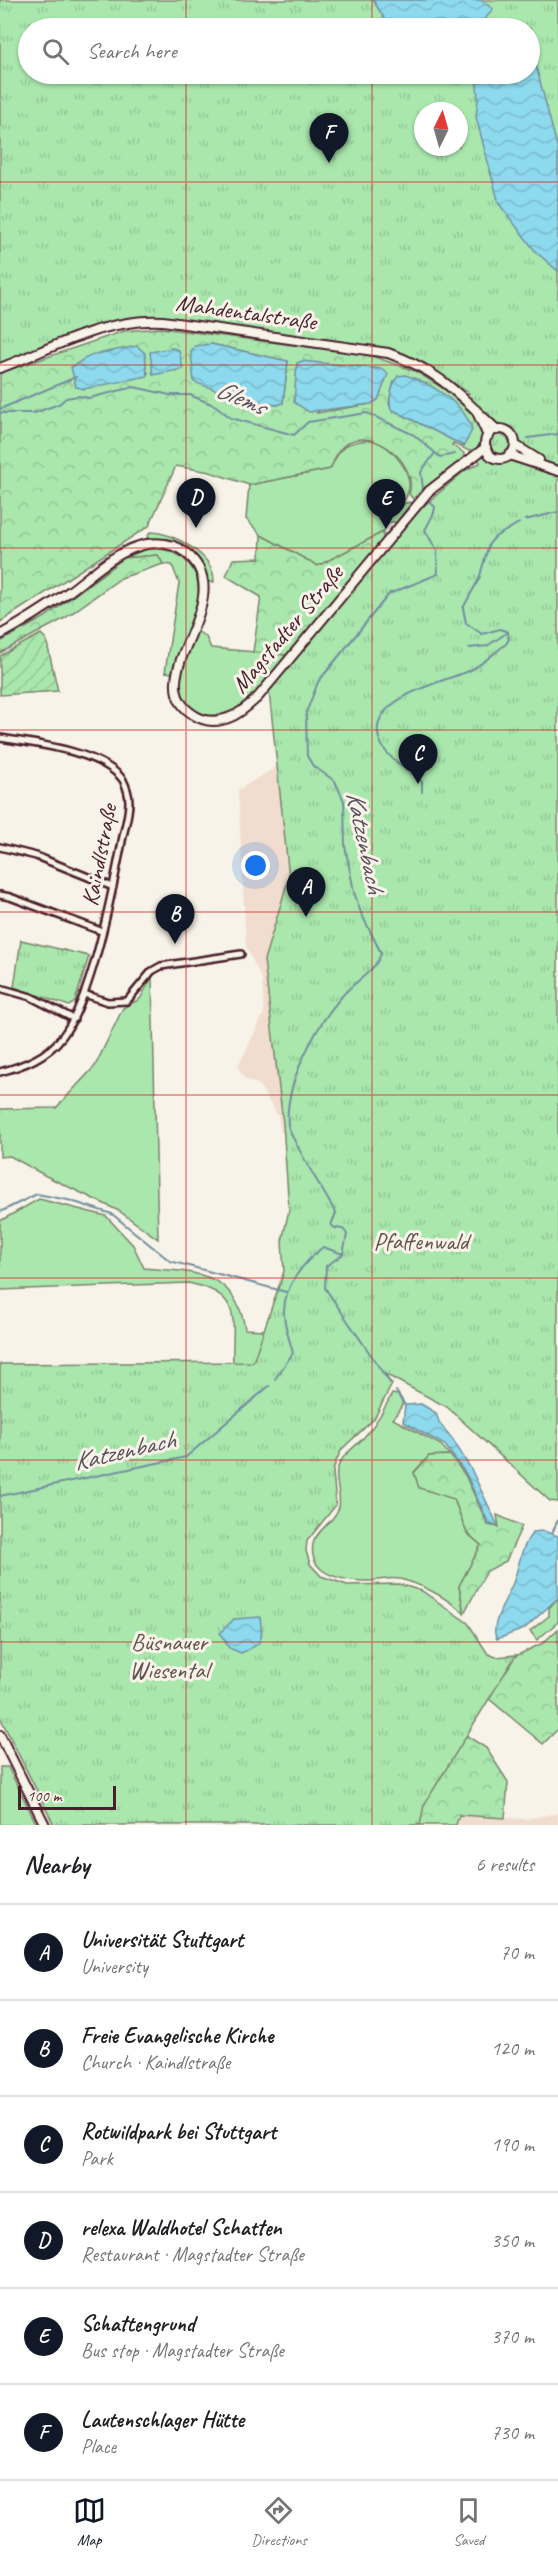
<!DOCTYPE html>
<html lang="en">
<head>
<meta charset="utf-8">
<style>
  :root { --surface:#fff; --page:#f2f2f2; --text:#202124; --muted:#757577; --line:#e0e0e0; --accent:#111827 }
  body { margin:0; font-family:Caveat,sans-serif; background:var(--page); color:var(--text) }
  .compass { position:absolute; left:414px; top:102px; width:54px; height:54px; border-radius:50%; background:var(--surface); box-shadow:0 2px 4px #0004; rotate:5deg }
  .scale { position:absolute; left:18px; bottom:15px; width:98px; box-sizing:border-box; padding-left:6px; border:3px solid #4a1f2b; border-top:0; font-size:16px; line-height:21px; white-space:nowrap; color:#4a1f2b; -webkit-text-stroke:4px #f7f3e8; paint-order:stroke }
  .you { position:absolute; left:256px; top:866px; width:21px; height:21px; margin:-15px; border:4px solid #fff; border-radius:50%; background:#1a73e8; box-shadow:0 0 0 9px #1a73e833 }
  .badge { display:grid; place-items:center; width:39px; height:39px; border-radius:50%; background:var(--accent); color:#fff; font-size:20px; font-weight:700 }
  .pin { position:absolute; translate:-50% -50px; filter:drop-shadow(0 2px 3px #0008) }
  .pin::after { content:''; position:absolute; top:32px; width:21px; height:18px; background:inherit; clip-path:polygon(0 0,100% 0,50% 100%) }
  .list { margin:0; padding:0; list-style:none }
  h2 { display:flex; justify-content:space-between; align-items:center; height:78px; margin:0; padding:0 24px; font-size:26px }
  h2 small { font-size:20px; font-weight:400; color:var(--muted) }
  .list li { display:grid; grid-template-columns:39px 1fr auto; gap:18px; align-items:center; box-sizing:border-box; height:96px; padding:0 24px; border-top:2px solid var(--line) }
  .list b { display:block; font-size:22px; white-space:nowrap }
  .list p { margin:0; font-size:20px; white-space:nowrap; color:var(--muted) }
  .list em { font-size:20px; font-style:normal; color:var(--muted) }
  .icon { flex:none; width:33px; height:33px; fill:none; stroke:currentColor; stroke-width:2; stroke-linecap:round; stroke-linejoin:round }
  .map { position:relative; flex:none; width:558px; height:1825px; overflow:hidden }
  .search { position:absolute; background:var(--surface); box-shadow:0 2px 4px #0004; left:18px; right:18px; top:18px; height:66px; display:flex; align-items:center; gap:15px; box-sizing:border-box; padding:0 21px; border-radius:33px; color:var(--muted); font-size:22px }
  .sheet { height:654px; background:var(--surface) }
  nav { display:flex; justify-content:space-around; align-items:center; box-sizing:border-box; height:84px; border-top:2px solid var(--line); background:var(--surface); font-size:16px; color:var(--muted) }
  nav a { display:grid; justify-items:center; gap:3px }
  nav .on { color:var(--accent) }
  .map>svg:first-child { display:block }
</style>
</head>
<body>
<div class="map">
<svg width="558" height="1825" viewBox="0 0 558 1825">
  <defs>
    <pattern id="forest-crowns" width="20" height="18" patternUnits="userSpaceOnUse" patternTransform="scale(1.5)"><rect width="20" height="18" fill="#a9e7ad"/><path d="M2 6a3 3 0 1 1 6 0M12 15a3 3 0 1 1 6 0" fill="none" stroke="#93c695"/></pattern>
    <pattern id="park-tufts" width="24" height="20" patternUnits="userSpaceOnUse" patternTransform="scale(1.5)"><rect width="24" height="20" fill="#a9e7ad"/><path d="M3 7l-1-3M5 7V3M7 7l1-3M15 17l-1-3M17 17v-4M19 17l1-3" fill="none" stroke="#93c695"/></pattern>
    <pattern id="garden-furrows" width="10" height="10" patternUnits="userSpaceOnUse" patternTransform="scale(1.5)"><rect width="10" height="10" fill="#a9e7ad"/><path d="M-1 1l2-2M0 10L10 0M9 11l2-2" fill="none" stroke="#93c695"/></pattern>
    <pattern id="water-waves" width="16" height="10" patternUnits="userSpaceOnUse" patternTransform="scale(1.5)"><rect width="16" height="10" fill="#8dd9ed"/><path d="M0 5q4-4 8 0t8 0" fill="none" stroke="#7bbacb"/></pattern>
  </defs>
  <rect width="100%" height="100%" fill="#f7f3e8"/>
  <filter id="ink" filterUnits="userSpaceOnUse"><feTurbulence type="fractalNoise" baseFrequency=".0167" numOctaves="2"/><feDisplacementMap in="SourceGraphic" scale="12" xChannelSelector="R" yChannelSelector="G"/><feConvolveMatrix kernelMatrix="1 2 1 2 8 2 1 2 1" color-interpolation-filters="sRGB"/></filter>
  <g filter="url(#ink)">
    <path fill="#f0ddcf" d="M 326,737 L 316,1125 L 281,1133 L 278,1116 L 259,1085 L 245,1079 L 238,1067 L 264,1013 L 262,980 L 246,946 L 238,790 Z
      M 558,1813 L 558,1825 L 456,1825 L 459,1815 L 525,1819 Z"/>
    <path fill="#a9e7ad" stroke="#7a836c" stroke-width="1.5" d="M 373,440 C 390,445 411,469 409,488 C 408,496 403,503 399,510 L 405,503 L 412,502 L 397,522 L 389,522 L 383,532 L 318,566 L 261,535 L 246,519 L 249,485 L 330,469 C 341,445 346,441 373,440 Z
      M 150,532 C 173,532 215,555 214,582 L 208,582 C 199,551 179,539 147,538 Z
      M 146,549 C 162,548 176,550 188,563 C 216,593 181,641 172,673 L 165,672 L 179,583 L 172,565 L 163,564 L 158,555 L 124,558 Z
      M 197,631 L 206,637 L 211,648 L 288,655 C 266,682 243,721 203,715 C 165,699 185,658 197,631 Z
      M 152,977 L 158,1239 L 119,1211 L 46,1176 L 10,1156 L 0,1157 L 0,1109 L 56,1108 L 95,1066 L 123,1008 L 140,999 Z
      M 39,1199 L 106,1216 L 133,1245 L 144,1268 C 193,1272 236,1270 245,1329 L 278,1331 L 279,1366 L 233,1364 C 231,1322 246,1294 188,1283 L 0,1290 L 0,1221 Z
      M 392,1394 L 398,1395 L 403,1404 L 393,1419 L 441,1445 L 450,1455 L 429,1456 L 414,1472 L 454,1499 L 467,1533 L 481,1545 L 459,1586 L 464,1613 C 445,1597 424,1585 400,1579 C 388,1577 375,1582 363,1581 C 340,1580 308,1574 313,1544 C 316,1530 335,1522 339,1507 C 342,1494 333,1479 338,1467 C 343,1453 356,1447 365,1436 C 377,1423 384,1409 392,1394 Z
      M 558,1598 L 558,1622 L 537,1640 L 530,1631 L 549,1616 L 549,1608 Z
      M 0,1767 L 8,1767 L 37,1825 L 0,1825 Z"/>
    <path fill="url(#forest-crowns)" stroke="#7a836c" stroke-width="1.5" fill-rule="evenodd" d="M 161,328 L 366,354 L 415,371 L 451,393 L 470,410 L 483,432 L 478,448 L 469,451 L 453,443 L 452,445 L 464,453 L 463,459 L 424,488 L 413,499 L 409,494 C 420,460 362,417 338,452 C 335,457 333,464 330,469 L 249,485 L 210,472 L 176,466 L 149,526 L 0,622 L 0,373 L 124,331 ZM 211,344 L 288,361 L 283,403 L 277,405 L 226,397 ZM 72,367 L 148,372 L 147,376 L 76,387 ZM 356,367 L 382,369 L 387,374 L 378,399 L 370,404 L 317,413 ZM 394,381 L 454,404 L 471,425 L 464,446 L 391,409 L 389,403 Z
      M 383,532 L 383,539 L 288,655 L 253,652 L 261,597 L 226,576 L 233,559 L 260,558 L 261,535 L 318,566 Z
      M 158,555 L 163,564 L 121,578 L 65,618 L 0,653 L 0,642 L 45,617 L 124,558 Z
      M 450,1455 L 465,1475 L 488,1525 L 499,1527 L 497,1515 L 522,1526 L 506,1561 L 487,1571 L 464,1613 L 459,1586 L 481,1545 L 467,1533 L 454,1499 L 419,1488 L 414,1473 L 429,1456 Z
      M 558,1629 L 558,1729 L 543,1744 L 488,1698 L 505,1661 L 543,1643 Z
      M 456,1729 L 486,1748 L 508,1782 L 505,1818 L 459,1815 L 456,1825 L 411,1825 Z"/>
    <path fill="url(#park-tufts)" stroke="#7a836c" stroke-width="1.5" fill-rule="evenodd" d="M 0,0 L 558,0 L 558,1502 L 550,1501 L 447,1407 L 383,1373 L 392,1384 L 374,1419 L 342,1449 L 336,1461 L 333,1471 L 336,1505 L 307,1541 L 306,1551 L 310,1564 L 321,1576 L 347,1585 L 399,1584 L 422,1591 L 468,1623 L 488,1654 L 496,1657 L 516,1655 L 424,1805 L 420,1825 L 54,1825 L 0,1717 L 0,1364 L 253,1362 L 284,1271 L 282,1241 L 289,1210 L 283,1123 L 264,960 L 289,877 L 269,691 L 418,511 L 464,471 L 480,463 L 475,450 C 496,437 472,413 460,401 L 469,393 L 424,363 L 372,346 L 151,317 C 100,318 48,346 0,363 ZM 28,28 L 530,28 L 530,74 L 28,74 ZM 423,111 L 459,111 L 459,147 L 423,147 Z
      M 21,940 L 89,956 L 75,1002 L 69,1006 L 14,987 Z"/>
    <path fill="url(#garden-furrows)" stroke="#7a836c" stroke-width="1.5" d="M 41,634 L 46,639 L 58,691 L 0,695 L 0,656 Z"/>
    <path fill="url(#water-waves)" stroke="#728f9f" stroke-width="1.5" d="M 373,0 L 481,0 L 493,9 L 478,28 L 390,28 Z
      M 530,43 L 558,150 L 558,271 L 536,252 L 499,204 L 476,117 L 478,98 L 476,74 L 530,74 Z
      M 211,344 L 288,361 L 283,403 L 277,405 L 225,397 L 222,392 L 194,382 L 191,351 L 195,346 Z
      M 137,346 L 145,353 L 147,376 L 84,389 L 76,387 L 71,367 L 91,355 Z
      M 172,348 L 179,350 L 183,369 L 153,375 L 150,352 Z
      M 302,361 L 382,369 L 388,374 L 378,400 L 371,404 L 309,412 L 294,402 L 297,363 Z
      M 405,375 C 429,382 466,404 472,430 L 464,446 L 391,409 C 388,399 392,384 398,376 Z
      M 421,1404 L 436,1413 L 439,1422 L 453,1440 L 471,1469 L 498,1526 L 489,1524 L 466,1474 L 445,1445 L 403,1422 L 405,1405 Z
      M 543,1531 L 558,1536 L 558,1598 L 524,1629 L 497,1639 C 488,1628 508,1596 513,1583 C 520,1564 520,1548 533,1532 Z
      M 260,1617 C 263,1640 264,1644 241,1653 L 229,1648 L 220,1633 L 234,1619 Z"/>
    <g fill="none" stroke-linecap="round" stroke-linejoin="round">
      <path stroke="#728f9f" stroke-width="2" d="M 0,409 L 76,377
        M 0,413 L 34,413 L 59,404 L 66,398 L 78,396 L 89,398 L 134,387 L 170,395 L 190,395 L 216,406 L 231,418 L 294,435 L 308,422 L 367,413 L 414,435 L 440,457 L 455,454
        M 528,438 L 558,434
        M 423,489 L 421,472 L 435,453
        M 525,520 L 558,512
        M 469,648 L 487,646 L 508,632
        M 422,792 L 422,782 C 409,769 387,760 380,741 C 363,699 445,681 469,671 C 482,665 494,653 506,644 L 509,639 L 508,632 L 500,629 L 482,634 L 466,623 L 463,608 L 479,579 L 489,544 L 495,537 L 519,523
        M 0,1212 L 37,1194 L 68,1200 L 112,1214 L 170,1261 L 286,1292
        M 342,1255 L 326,1266 L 325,1288 L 390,1383
        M 275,1379 L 293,1353 C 290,1340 283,1324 284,1311 C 284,1286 304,1262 323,1247 L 343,1254 L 347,1234 L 343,1229 L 335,1228 L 331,1225 L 336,1213 C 328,1199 289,1136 288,1125 C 284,1084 316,1026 342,996 C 354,981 376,972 381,953 L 361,913 L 354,892 L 345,846 L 344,801 L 335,781 L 313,766 L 307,756 L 306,713 L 318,682 L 389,594 L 438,574 L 437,551 L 425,530 L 434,513 L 435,507 L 429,501
        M 396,1391 L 405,1405
        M 0,1496 L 186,1457 L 269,1386
        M 552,1534 L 558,1519"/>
      <defs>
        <path id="street" d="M 0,738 C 33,743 102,751 123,780 C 126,786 129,796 129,802 C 129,817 123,832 121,847 C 111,897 92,998 62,1037 C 47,1057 23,1066 0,1072
          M 0,847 L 36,856 L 113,887
          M 0,895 L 10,897 L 101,931
          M 0,988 L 31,997 L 74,1019
          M 84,994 L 108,1002 L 127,1001 L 152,971 L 161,966 L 241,954"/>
        <path id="secondary" d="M 0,368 C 51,349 107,317 163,321 L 388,353 C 440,371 458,394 497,430
          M 476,410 L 488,436
          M485 444a15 15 0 1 1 30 0a15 15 0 1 1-30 0Z
          M 515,445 L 539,460
          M 509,455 L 558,471
          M 0,635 C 24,622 47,607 70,591 C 93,574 118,549 147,544 C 161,542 175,544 186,553 C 244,599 135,679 194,715 C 206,723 220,722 233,716 C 242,712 250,704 258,697 L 429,491 L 486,447
          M 0,1735 L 45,1825"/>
      </defs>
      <use href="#street" stroke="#4a1f2b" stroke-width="10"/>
      <use href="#secondary" stroke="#4a1f2b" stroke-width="12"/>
      <use href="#street" stroke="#f7f3e8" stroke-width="5"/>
      <use href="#secondary" stroke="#f7f3e8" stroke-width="8"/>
    </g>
  </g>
  <path fill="none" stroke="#d62828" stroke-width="1.5" stroke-opacity="0.55" d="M 186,0 L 186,28M 372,0 L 372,28M 186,74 L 186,1825M 372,74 L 372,1825M 0,182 L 558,182M 0,365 L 558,365M 0,548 L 558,548M 0,730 L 558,730M 0,912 L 558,912M 0,1095 L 558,1095M 0,1278 L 558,1278M 0,1460 L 558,1460M 0,1642 L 558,1642"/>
  <g text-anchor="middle" stroke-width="6" stroke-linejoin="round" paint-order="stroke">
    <g font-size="24" fill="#4a1f2b" stroke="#f7f3e8">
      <text transform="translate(246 312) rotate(8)" y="8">Mahdentalstraße</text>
      <text transform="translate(287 629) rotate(-50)" y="8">Magstadter Straße</text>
      <text transform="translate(99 855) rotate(-79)" y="8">Kaindlstraße</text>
    </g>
    <g font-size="24" fill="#62514c" stroke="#f7f3e8">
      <text x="421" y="1249">Pfaffenwald</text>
      <text x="169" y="1650">Büsnauer<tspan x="169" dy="28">Wiesental</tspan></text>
    </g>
    <g font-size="26" font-style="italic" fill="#5b4e5c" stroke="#f7f3e8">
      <text transform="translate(241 397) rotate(23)" y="9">Glems</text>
      <text transform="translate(366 842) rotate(78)" y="9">Katzenbach</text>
      <text transform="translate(124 1450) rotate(-13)" y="9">Katzenbach</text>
    </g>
  </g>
</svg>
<svg class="compass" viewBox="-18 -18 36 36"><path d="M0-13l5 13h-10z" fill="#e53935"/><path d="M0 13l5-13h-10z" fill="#757577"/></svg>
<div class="scale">100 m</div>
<div class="you"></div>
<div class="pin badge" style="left:306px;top:917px">A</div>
<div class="pin badge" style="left:175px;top:944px">B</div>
<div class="pin badge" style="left:418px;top:784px">C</div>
<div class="pin badge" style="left:196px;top:528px">D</div>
<div class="pin badge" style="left:386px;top:529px">E</div>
<div class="pin badge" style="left:329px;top:163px">F</div>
<div class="search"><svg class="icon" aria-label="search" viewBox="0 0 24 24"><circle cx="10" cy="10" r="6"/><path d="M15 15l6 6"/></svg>Search here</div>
</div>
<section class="sheet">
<h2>Nearby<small>6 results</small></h2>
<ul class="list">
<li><span class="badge">A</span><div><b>Universität Stuttgart</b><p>University</p></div><em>70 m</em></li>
<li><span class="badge">B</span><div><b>Freie Evangelische Kirche</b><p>Church · Kaindlstraße</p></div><em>120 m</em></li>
<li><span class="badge">C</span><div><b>Rotwildpark bei Stuttgart</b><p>Park</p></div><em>190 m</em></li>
<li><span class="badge">D</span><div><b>relexa Waldhotel Schatten</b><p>Restaurant · Magstadter Straße</p></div><em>350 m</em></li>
<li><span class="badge">E</span><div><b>Schattengrund</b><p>Bus stop · Magstadter Straße</p></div><em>370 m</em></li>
<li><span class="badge">F</span><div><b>Lautenschlager Hütte</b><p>Place</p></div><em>730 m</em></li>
</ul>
</section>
<nav>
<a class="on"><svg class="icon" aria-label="map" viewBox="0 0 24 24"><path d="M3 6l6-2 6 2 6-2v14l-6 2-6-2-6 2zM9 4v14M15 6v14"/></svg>Map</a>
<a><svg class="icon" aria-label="directions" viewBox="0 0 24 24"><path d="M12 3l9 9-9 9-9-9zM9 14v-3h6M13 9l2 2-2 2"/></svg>Directions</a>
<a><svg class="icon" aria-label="saved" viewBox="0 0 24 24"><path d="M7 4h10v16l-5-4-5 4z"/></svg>Saved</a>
</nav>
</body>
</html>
